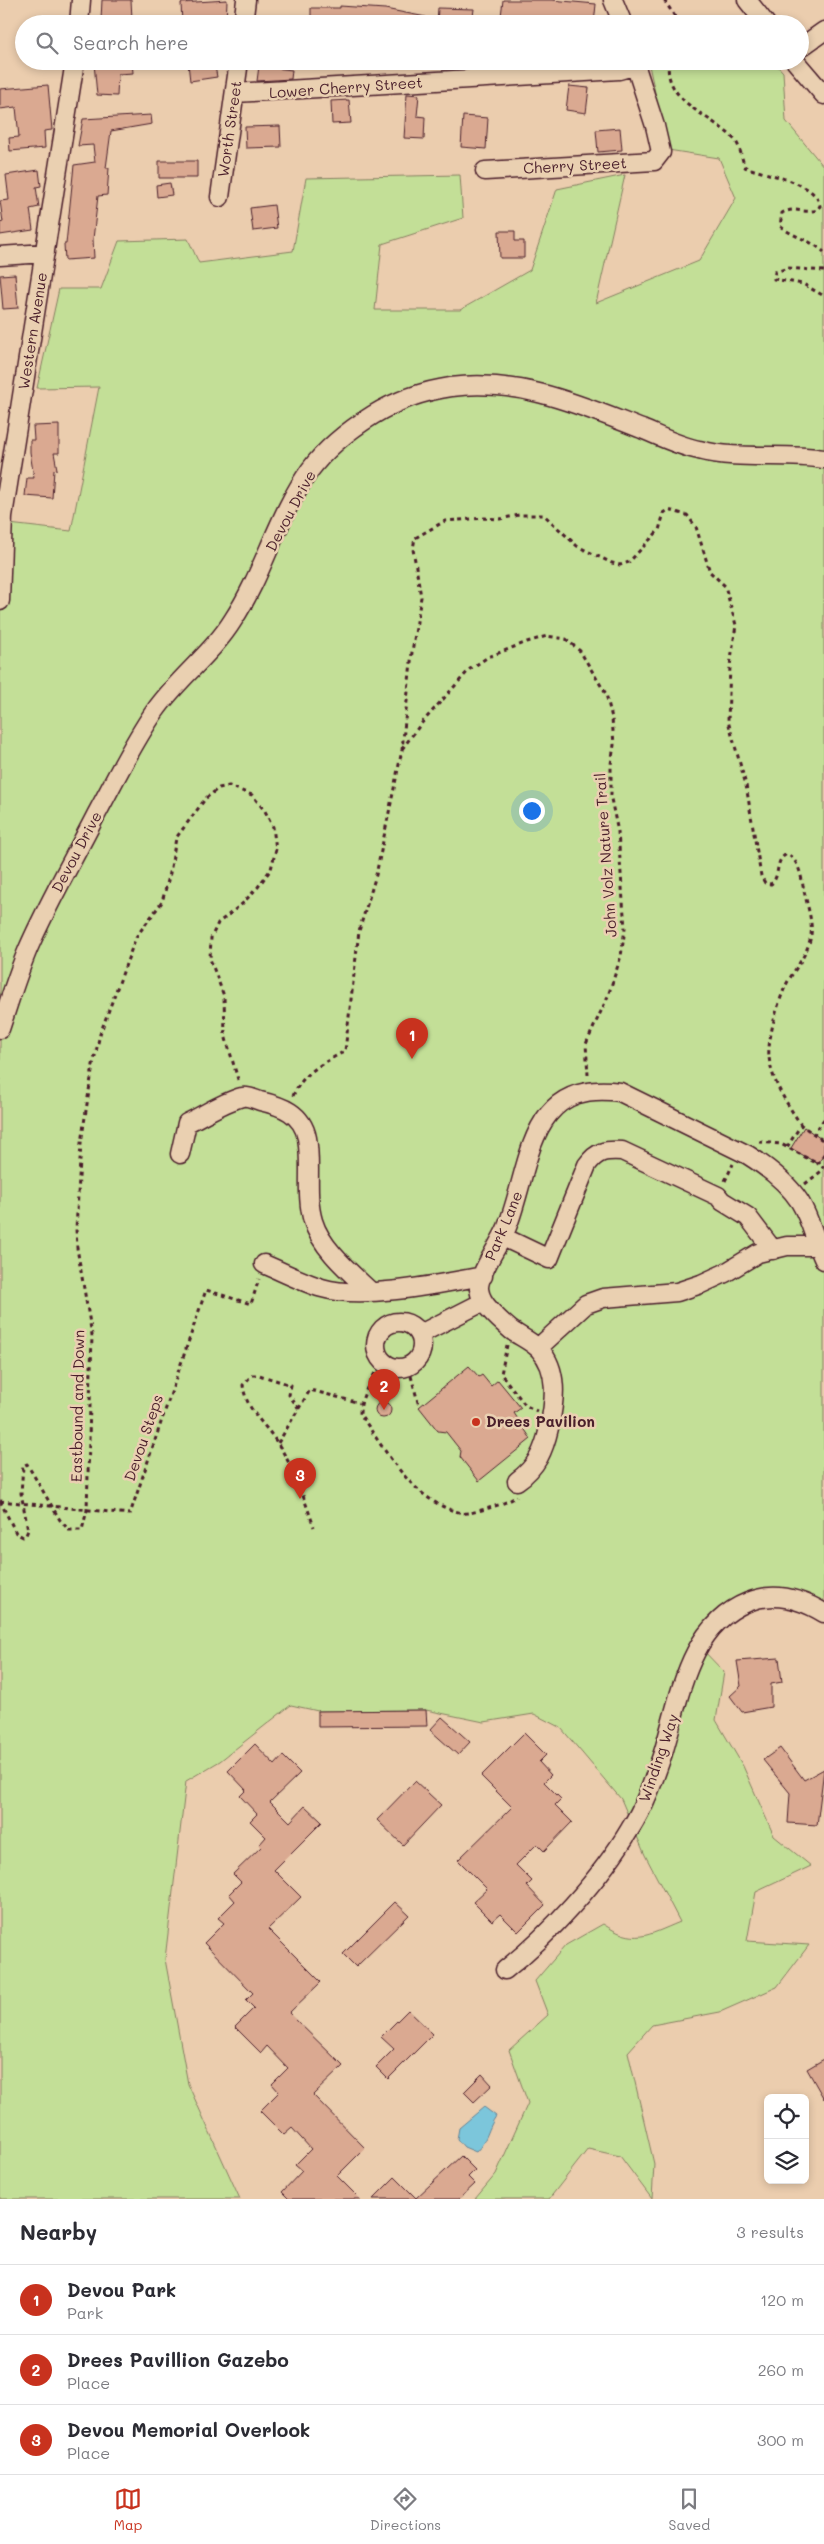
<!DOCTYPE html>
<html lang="en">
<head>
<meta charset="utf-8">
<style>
  :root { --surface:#fff; --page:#f2f2f3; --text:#2b2b33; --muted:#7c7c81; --line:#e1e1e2; --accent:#c8321e }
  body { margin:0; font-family:Mali,sans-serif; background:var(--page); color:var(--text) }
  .controls { position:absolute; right:15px; bottom:15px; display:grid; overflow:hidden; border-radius:8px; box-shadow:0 2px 8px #0003 }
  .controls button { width:45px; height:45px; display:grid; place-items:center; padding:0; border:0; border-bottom:1px solid var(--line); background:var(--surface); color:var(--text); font:25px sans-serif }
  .you { position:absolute; left:531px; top:810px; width:18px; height:18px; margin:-12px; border:4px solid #fff; border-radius:50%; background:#1a73e8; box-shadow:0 0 0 8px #1a73e833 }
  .badge { display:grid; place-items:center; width:32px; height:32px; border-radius:50%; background:var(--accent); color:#fff; font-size:16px; font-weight:700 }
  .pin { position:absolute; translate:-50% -41px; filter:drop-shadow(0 1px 2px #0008) }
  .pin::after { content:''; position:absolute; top:26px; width:18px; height:15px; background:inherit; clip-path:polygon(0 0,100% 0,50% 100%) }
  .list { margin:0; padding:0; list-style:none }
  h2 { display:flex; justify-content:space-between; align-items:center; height:65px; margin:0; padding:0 20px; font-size:21px }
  h2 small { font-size:16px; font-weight:400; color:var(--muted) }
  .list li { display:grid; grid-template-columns:32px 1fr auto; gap:15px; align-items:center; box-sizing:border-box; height:70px; padding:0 20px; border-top:1px solid var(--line) }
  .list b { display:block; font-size:19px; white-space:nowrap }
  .list p { margin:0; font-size:16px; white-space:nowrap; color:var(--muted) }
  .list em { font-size:16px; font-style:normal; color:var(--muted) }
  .icon { flex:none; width:28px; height:28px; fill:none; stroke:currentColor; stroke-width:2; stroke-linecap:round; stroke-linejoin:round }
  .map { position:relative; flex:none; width:824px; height:2199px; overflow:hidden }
  .search { position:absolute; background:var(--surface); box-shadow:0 2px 8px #0003; left:15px; right:15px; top:15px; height:55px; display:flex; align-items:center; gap:12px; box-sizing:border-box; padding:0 18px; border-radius:28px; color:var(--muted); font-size:19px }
  .sheet { height:275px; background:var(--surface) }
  nav { display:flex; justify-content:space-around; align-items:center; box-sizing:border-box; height:70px; border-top:1px solid var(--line); background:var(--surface); font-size:14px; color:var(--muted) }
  nav a { display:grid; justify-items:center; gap:2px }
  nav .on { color:var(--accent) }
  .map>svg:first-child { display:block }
</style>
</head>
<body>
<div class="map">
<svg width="824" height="2199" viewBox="0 0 824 2199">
  <rect width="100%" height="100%" fill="#ebcdae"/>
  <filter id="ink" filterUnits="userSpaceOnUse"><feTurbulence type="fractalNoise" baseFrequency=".02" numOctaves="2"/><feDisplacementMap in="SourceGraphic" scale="10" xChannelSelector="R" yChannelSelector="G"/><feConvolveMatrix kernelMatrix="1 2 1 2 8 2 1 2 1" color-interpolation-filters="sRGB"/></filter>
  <g filter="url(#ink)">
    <path fill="#c3df97" stroke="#867f61" d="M 648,61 L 773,61 L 783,72 L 786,121 L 824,167 L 824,1613 L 754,1600 L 699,1646 L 724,1672 L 716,1720 L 743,1766 L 774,1836 L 811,1866 L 756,1892 L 747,1941 L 809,1945 L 777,1987 L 720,2012 L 652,2025 L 628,2052 L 654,2164 L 652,2199 L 620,2156 L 588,2149 L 549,2199 L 475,2199 L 496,2174 L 528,2103 L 509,2050 L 548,2015 L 535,1981 L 566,1945 L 603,1924 C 635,1945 646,1936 680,1922 L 645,1855 L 621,1799 L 561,1728 L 534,1714 L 484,1722 L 426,1710 L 318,1711 L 291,1705 L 220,1761 L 186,1781 L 165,1959 L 188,2084 L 240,2199 L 0,2199 L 0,523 L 71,531 L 99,387 L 37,388 L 59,289 L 101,289 L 119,241 L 188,239 L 199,263 L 293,251 L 306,178 L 460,175 L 463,218 L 382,244 L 375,310 L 460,310 L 530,270 L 557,189 L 625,175 L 596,303 L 699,261 L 736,198 L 719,158 L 668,150 Z"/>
    <path fill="#7bc6db" stroke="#678395" d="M 484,2107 L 496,2116 C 488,2128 487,2141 476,2152 L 464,2147 L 457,2139 L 459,2128 Z"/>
    <path fill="#daa991" stroke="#4a1f2b" d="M 102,0 L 131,0 L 132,19 L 101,20 Z
      M 227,0 L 226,24 L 182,24 L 181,3 Z
      M 503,0 L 551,0 L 596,4 L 594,24 L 500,24 Z
      M 340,6 L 385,9 L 426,17 L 425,24 L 311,24 L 311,8 L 340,8 Z
      M 438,8 L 474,9 L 472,24 L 437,24 Z
      M 112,61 L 132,61 L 133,73 L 118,74 L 117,96 L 97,95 L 94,63 Z
      M 202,61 L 214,61 L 217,77 L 190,81 L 188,63 Z
      M 259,66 L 292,70 L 291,79 L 257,81 Z
      M 48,85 L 52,130 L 44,131 L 45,148 L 10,151 L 9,138 L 19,137 L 16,107 L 0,109 L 0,89 Z
      M 569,86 L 589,88 L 586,113 L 566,110 Z
      M 407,94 L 419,95 L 417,116 L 425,117 L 424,139 L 404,138 Z
      M 349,100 L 351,123 L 332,124 L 331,101 Z
      M 151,115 L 152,124 L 111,131 L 106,168 L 109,168 L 107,195 L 98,196 L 93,239 L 94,258 L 65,260 L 64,244 L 66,244 L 74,165 L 95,162 L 93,145 L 78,146 L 83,119 Z
      M 463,116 L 488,118 L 486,149 L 461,147 Z
      M 280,126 L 281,147 L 246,148 L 245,127 Z
      M 620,128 L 622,150 L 598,152 L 596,130 Z
      M 159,161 L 197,161 L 197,178 L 159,178 Z
      M 39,170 L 41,186 L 36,187 L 39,207 L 30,209 L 33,230 L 0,235 L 0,223 L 3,222 L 0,201 L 9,200 L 6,175 Z
      M 170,183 L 172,195 L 157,197 L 156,185 Z
      M 274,205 L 277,228 L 253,231 L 250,208 Z
      M 499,231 L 515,231 L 515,241 L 524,241 L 524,258 L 500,258 Z
      M 15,274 L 18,308 L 3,309 L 0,275 Z
      M 59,425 L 59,453 L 54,453 L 57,469 L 54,470 L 52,498 L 25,496 L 27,478 L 34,478 L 30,452 L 30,440 L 34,440 L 33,426 Z
      M 804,1127 L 824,1141 L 824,1154 L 818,1164 L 791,1148 Z
      M 469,1366 L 479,1377 L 482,1375 L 491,1386 L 498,1380 L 521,1408 L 514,1413 L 531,1439 L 479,1481 L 460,1457 L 461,1451 L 446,1432 L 438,1431 L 419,1407 Z
      M375 1410a8 8 0 1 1 16 0a8 8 0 1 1-16 0Z
      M 779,1658 L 782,1682 L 771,1684 L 771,1707 L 742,1712 L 730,1696 L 741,1686 L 737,1661 Z
      M 426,1710 L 427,1726 L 318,1727 L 318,1711 Z
      M 442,1717 L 470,1742 L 458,1755 L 430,1730 Z
      M 524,1733 L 546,1755 L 539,1762 L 551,1775 L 544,1782 L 561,1799 L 555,1805 L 572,1822 L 544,1851 L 537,1844 L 516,1865 L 532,1881 L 527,1886 L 545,1905 L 518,1932 L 500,1914 L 492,1921 L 473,1902 L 487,1889 L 458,1860 L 512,1807 L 481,1776 Z
      M 255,1744 L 275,1765 L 283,1756 L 300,1773 L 270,1802 L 290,1822 L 305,1806 L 322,1822 L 274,1870 L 301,1897 L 268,1929 L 321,1982 L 289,2013 L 343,2066 L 313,2095 L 365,2148 L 337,2176 L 360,2199 L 289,2199 L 282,2192 L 302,2171 L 295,2165 L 311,2149 L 292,2128 L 284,2135 L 260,2111 L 279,2092 L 272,2084 L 288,2068 L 267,2046 L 261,2053 L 235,2027 L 254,2008 L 246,2000 L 253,1993 L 204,1943 L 224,1923 L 218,1918 L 235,1901 L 229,1894 L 241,1882 L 233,1874 L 261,1847 L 259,1845 L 266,1837 L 250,1821 L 257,1814 L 240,1796 L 246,1790 L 228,1771 Z
      M 780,1748 L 804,1780 L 824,1769 L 817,1825 L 788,1823 L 790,1793 L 763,1760 Z
      M 415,1781 L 441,1805 L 403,1845 L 377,1820 Z
      M 395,1902 L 409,1915 L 356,1967 L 343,1954 Z
      M 408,2010 L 433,2034 L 388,2079 L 376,2067 L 394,2049 L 381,2037 Z
      M 824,2059 L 824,2099 L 807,2069 Z
      M 482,2074 L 492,2085 L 474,2102 L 464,2092 Z
      M 461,2156 L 475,2170 L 468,2177 L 475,2184 L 459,2199 L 373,2199 L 395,2177 L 416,2198 Z"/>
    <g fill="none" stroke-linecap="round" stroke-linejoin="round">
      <defs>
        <path id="minor" d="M 613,0 L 623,24
          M 747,0 L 766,24
          M 79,24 L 81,0
          M 243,24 L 246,0
          M 800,48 L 824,31
          M 795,61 L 824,95
          M 235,93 L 619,70 L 636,65
          M 485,171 L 654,161 L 661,152 L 655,126 L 634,61
          M 220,197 L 239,61
          M 0,256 L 45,253
          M 0,601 L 3,516 L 75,61
          M 0,1029 C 9,1002 17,975 28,949 C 48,903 73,860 96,815 C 115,780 132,744 155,711 C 178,678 212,654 233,620 C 264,573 277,516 310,470 C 327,447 349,430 373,415 C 396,401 424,391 451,387 C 520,378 580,405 642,429 C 661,437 679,446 699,450 C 740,461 782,452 824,459
          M 180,1154 L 187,1123 C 204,1115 223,1102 242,1097 C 247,1096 255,1099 260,1101 C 282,1106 302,1113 307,1138 C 312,1165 305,1194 313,1221 C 321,1248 350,1272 370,1291
          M 503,1237 L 549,1259 L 587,1165 C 597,1151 605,1150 622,1151 L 718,1196 L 722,1201 L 748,1217 L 773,1250
          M 264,1264 C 283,1272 302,1282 322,1288 C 363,1300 439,1284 483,1276
          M376 1345a23 23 0 1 1 46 0a23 23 0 1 1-46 0Z
          M 420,1334 L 483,1302
          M 538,1348 L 586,1304 L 603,1298 L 677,1292 L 701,1284 L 725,1273 L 758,1253 L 787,1246 L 817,1246
          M 517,1481 C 537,1467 544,1450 549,1428 C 555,1401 559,1370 539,1349 C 531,1341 519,1336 511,1330 C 504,1324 497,1318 491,1311 C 485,1305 480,1298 479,1289 C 478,1273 501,1243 507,1227 C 532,1164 527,1079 620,1092 L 748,1155 C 767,1167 788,1183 800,1202 C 811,1220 815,1241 824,1260
          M 505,1970 C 549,1935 601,1878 630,1829 C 645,1806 654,1779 663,1753 C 680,1698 688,1626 748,1602 C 775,1591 801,1599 824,1613"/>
      </defs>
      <use href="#minor" stroke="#4a1f2b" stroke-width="21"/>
      <path stroke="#4a1f2b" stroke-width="3" stroke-dasharray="4 4" stroke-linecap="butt" d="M 664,0 L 680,24
        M 669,61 C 662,101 711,115 733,138 C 741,146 741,158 745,167 C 765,175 816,181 820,206 L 817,210 C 803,214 796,206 782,213 L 780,226 C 793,237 811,240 824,252
        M 824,271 L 788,268 L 775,272 L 774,279 L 803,284 L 824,296
        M 402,749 L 420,725 L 470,669 L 488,657 L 527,642 L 547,636 L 566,639 L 580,651 L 606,694 L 612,718 L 614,745 L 611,764 L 611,799 L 618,832 L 625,929 L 621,956 L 608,996 L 586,1044 L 588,1075
        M 293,1096 C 303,1072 324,1063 345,1051 L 359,931 L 376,875 L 402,750 L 412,652 L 421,597 L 413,549 L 415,538 L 445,521 L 485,518 L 500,519 L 519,515 L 544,515 L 577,546 L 612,563 L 620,565 L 629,562 L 659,530 L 664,513 L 668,510 L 687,515 L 696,527 L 710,572 L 725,586 L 736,625 L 730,666 L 728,721 L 746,785 L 761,876 L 765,883 L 771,884 C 781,876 774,860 787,854 C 798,860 801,874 803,886 C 806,902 813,920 811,935 C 808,954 796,967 787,983 C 779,998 767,1040 769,1057 C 772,1083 787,1103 801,1125
        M 824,1119 L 814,1134 L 824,1141
        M 759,1142 L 781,1144 L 818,1164
        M 787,1147 L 801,1125 L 814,1134
        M 824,1154 L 818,1164 L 824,1168
        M 725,1181 L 733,1164
        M 805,1184 L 824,1169
        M 507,1345 L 501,1374 L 526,1406 L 537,1411
        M 381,1358 C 375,1378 360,1393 360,1414 C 386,1451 414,1504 463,1513 C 470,1514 481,1510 489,1508 C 498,1505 509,1502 517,1496
        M 411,1376 L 419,1406
        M 299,1409 L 289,1395 L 291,1385 L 259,1375 L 252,1375 L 243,1385 C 246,1411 265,1423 278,1444 C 295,1470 304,1498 314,1527
        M 278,1443 L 310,1390 L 360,1403
        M 0,1501 L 16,1533 L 23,1537 L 26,1535 L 28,1530 L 21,1493 L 23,1466 L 27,1464 L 60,1520 L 69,1530 L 82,1530 L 87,1510 L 92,1335 L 77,1248 L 76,1229 L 81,1143 L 93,1065 L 100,1034 L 136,937 L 162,902 L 170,873 L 176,838 L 206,798 L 219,788 L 229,786 L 252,795 L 265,811 L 273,827 L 276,849 L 271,869 L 258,887 L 242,904 L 218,923 L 211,938 L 210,959 L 224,996 L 225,1035 L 239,1083
        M 0,1501 L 130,1514 L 206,1290 L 251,1304 L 259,1279"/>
      <use href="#minor" stroke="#ead0b1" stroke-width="18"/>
    </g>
  </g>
  <circle fill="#c8321e" stroke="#ead0b1" stroke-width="2" cx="476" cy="1422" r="5"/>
  <g text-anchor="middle" stroke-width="5" stroke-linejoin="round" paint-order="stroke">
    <g font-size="15" fill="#4a1f2b" stroke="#ead0b1">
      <text transform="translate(346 88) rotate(-4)" y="5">Lower Cherry Street</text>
      <text transform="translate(230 129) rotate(-82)" y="5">Worth Street</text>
      <text transform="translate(575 166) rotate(-3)" y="5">Cherry Street</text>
      <text transform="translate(33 331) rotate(-81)" y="5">Western Avenue</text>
      <text transform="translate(291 511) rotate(-62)" y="5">Devou Drive</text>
      <text transform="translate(77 852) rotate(-62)" y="5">Devou Drive</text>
      <text transform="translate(606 855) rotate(-94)" y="5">John Volz Nature Trail</text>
      <text transform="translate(504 1226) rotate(-67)" y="5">Park Lane</text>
      <text transform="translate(78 1406) rotate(-89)" y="5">Eastbound and Down</text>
      <text transform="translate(144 1438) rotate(-71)" y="5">Devou Steps</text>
      <text transform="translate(659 1758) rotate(-71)" y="5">Winding Way</text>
    </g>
    <g font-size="15" font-weight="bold" fill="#4a1f2b" stroke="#ead0b1" text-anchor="start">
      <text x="486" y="1427">Drees Pavilion</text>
    </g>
  </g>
</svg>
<div class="controls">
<button><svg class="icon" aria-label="locate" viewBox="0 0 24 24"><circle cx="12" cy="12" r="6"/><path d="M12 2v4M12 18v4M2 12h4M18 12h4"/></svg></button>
<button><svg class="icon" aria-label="layers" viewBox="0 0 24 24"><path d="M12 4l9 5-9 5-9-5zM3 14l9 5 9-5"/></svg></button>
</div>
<div class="you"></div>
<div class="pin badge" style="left:412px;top:1059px">1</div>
<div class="pin badge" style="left:384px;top:1410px">2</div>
<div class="pin badge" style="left:300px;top:1499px">3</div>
<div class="search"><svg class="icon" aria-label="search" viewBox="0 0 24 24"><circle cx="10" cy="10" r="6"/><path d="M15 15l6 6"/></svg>Search here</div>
</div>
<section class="sheet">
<h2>Nearby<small>3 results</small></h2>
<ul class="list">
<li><span class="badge">1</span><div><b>Devou Park</b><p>Park</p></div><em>120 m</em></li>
<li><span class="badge">2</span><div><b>Drees Pavillion Gazebo</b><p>Place</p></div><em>260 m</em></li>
<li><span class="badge">3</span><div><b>Devou Memorial Overlook</b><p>Place</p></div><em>300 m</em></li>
</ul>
</section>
<nav>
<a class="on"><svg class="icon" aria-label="map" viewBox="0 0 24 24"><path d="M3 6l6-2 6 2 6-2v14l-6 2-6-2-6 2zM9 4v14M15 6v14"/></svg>Map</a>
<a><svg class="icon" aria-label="directions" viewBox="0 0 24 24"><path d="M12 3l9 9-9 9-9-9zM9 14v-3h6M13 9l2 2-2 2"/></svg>Directions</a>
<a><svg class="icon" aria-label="saved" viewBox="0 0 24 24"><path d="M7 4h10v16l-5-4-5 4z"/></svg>Saved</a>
</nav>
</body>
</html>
